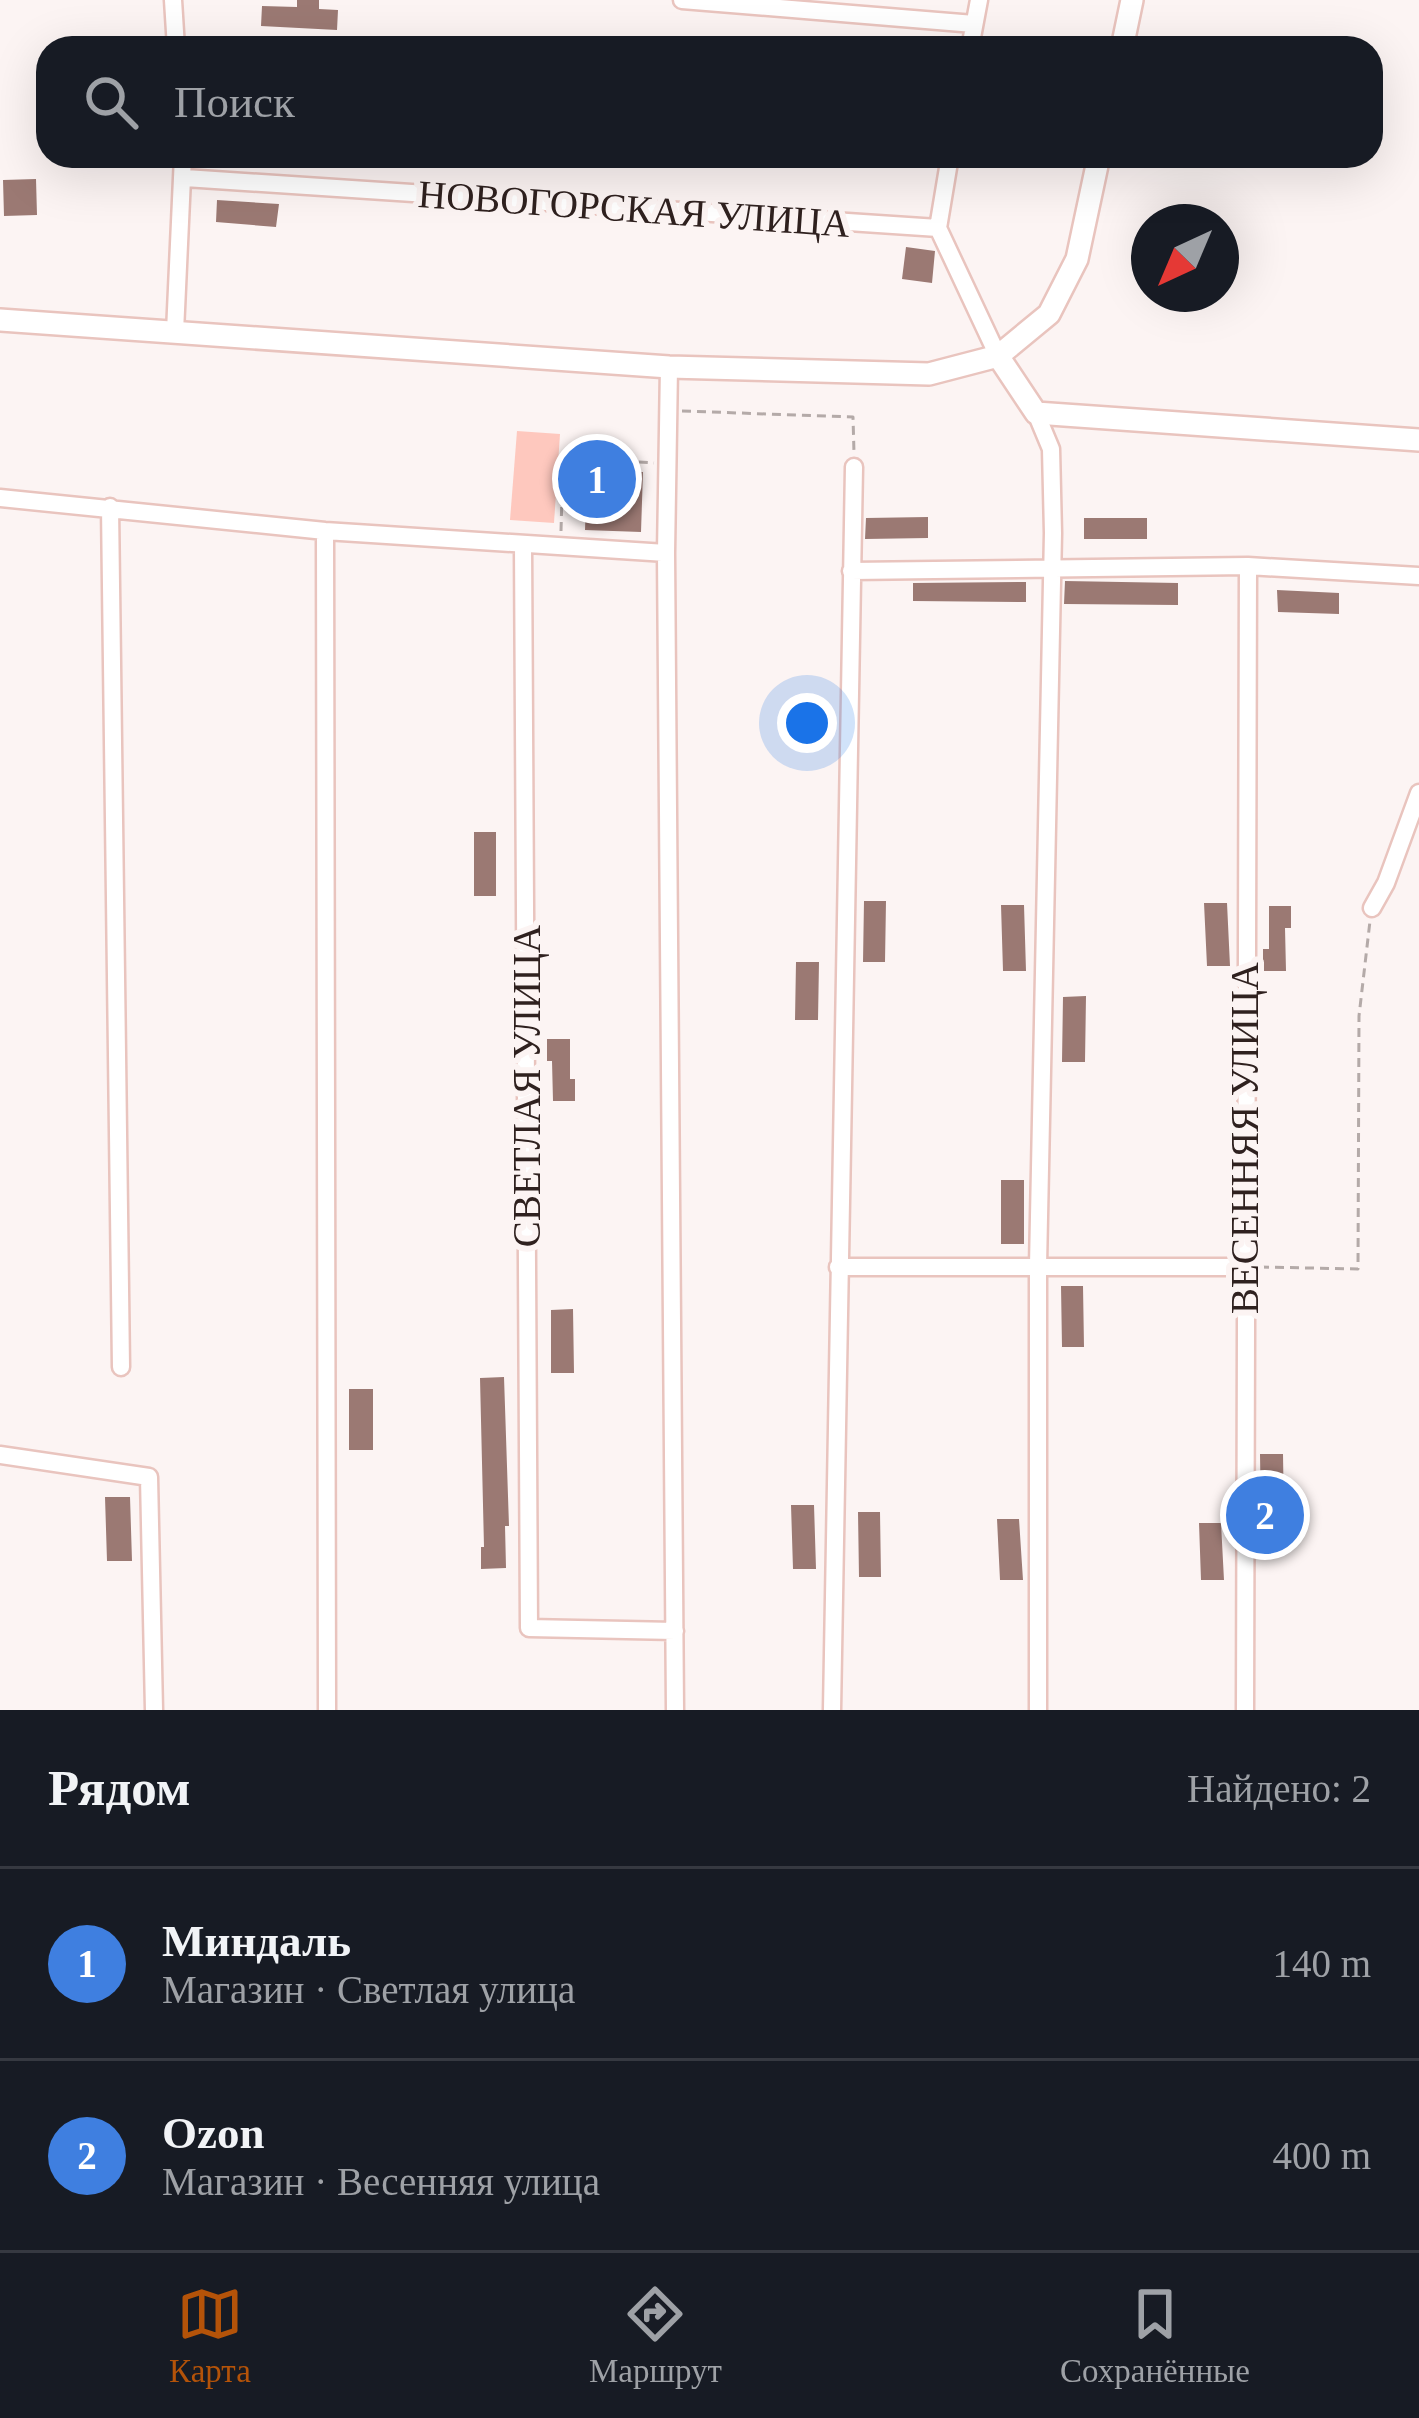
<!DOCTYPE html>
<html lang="ru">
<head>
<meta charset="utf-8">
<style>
  :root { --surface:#171b24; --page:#20242c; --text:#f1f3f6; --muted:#9ea1a6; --line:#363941; --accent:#b45309 }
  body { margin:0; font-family:"Times New Roman",serif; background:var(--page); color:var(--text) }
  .compass { position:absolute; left:1131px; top:204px; width:108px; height:108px; border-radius:50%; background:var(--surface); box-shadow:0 12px 48px #0002; rotate:224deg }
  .you { position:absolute; left:807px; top:723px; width:42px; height:42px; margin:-30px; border:9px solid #fff; border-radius:50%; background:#1a73e8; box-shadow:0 0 0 18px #1a73e833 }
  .badge { display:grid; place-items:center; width:78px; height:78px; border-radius:50%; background:var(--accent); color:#fff; font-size:39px; font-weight:700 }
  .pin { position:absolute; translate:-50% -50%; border:6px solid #fff; box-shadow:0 3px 12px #0006 }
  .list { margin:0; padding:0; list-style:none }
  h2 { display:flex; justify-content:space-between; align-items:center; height:156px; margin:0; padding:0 48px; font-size:51px }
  h2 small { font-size:39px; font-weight:400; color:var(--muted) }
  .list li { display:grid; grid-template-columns:78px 1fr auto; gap:36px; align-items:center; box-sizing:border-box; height:192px; padding:0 48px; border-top:3px solid var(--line) }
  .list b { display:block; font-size:45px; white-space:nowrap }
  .list p { margin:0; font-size:39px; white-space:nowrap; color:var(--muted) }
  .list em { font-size:39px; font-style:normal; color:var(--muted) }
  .icon { flex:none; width:66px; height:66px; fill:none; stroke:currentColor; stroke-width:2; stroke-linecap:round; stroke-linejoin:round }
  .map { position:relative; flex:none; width:1419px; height:1710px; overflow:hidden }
  .search { position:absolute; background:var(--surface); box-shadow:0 12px 48px #0002; left:36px; right:36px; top:36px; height:132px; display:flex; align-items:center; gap:30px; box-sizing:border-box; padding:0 42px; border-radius:36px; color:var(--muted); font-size:45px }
  .sheet { height:540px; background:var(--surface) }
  nav { display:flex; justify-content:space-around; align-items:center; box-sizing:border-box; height:168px; border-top:3px solid var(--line); background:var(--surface); font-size:33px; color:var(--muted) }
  nav a { display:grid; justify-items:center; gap:6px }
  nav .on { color:var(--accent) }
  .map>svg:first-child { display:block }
</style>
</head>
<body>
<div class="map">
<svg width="1419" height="1710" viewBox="0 0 1419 1710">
  <rect width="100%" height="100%" fill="#fcf4f3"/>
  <path fill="#fec8be" d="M 517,431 L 560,434 L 554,523 L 510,520 Z"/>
  <path fill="#9b7973" d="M 297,0 L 319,0 L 319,9 L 338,10 L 337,30 L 261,26 L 262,6 L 297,7 Z
    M 36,179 L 37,215 L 4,216 L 3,180 Z
    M 217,200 L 279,204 L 276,227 L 216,222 Z
    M 906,247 L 935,251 L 932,283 L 902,279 Z
    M 587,470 L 643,472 L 641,532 L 585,530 Z
    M 928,517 L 928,538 L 865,539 L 866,518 Z
    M 1084,518 L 1147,518 L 1147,539 L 1084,539 Z
    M 1065,581 L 1178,583 L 1178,605 L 1064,604 Z
    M 1026,582 L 1026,602 L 913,601 L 913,583 Z
    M 1277,590 L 1339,593 L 1339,614 L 1278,612 Z
    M 474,832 L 496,832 L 496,896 L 474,896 Z
    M 864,901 L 886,901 L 885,962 L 863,962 Z
    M 1204,903 L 1227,903 L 1230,966 L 1207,966 Z
    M 1001,905 L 1024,905 L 1026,971 L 1003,971 Z
    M 1269,906 L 1291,906 L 1291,928 L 1285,928 L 1286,971 L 1263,971 L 1263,949 L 1269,949 Z
    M 796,962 L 819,962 L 818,1020 L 795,1020 Z
    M 1086,996 L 1085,1062 L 1062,1062 L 1063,997 Z
    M 547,1039 L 570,1039 L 570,1079 L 575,1079 L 575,1101 L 553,1101 L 552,1061 L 547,1061 Z
    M 1001,1180 L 1024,1180 L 1024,1244 L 1001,1244 Z
    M 1061,1286 L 1083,1286 L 1084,1347 L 1062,1347 Z
    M 573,1309 L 574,1373 L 551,1373 L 551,1310 Z
    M 504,1377 L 509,1526 L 505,1526 L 506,1568 L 481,1569 L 481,1547 L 484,1547 L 480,1378 Z
    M 349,1389 L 373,1389 L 373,1450 L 349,1450 Z
    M 1260,1454 L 1283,1454 L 1284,1519 L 1261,1519 Z
    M 105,1497 L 130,1497 L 132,1561 L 107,1561 Z
    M 791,1505 L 814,1505 L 816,1569 L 793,1569 Z
    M 858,1512 L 880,1512 L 881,1577 L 859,1577 Z
    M 997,1519 L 1019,1519 L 1023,1580 L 1000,1580 Z
    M 1199,1523 L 1221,1523 L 1224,1580 L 1201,1580 Z"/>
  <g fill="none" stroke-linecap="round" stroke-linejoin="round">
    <defs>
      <path id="minor" d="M 173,0 L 176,48
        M 682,0 L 974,24
        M 970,48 L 979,0
        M 185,178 L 938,228
        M 938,228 L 998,356
        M 938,228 L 950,156
        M 175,332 L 183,156
        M 669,367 L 666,553 L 675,1710
        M 1036,413 L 1051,449 L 1053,533 L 1038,1266 L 1038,1710
        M 0,498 L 325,531 L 666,553
        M 110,507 L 121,1367
        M 325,531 L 327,1710
        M 523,545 L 529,1628 L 675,1631
        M 851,571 L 1248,566 L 1419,576
        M 1372,908 L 1386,883 L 1419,793
        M 838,1267 L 1243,1267
        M 0,1455 L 149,1477 L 154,1710
        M 832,1710 L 854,467
        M 1245,1710 L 1248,566"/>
      <path id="tertiary" d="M 1122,48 L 1132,0
        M 0,320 L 669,367 L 929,374 L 998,356 L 1049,314 L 1077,259 L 1099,156
        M 998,356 L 1036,413 L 1419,440"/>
    </defs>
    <use href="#minor" stroke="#e9c4be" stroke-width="21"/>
    <use href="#tertiary" stroke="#e9c4be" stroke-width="26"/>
    <path stroke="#b4aaa8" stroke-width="3" stroke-dasharray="9 6" stroke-linecap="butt" d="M 682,411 L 853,417 L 854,453
      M 561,531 L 563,457 L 654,463
      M 1260,1267 L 1358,1269 L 1359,1016 L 1370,921"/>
    <use href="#minor" stroke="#fff" stroke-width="16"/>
    <use href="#tertiary" stroke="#fff" stroke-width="21"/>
  </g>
  <g text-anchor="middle" stroke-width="12" stroke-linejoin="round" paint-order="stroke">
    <g font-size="39" fill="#2f211f" stroke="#fcf4f3">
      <text transform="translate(634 208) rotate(4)" y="14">НОВОГОРСКАЯ УЛИЦА</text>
      <text transform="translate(526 1086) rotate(-90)" y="14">СВЕТЛАЯ УЛИЦА</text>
      <text transform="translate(1244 1138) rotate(-90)" y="14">ВЕСЕННЯЯ УЛИЦА</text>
    </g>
  </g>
</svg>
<svg class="compass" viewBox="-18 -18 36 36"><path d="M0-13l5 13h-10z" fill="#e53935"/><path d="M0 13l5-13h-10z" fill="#9ea1a6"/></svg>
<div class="you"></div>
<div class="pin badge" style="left:597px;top:479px;background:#3f7fe0">1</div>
<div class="pin badge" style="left:1265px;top:1515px;background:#3f7fe0">2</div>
<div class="search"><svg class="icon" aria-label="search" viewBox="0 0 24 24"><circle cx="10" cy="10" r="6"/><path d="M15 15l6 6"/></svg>Поиск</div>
</div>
<section class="sheet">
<h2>Рядом<small>Найдено: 2</small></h2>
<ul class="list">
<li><span class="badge" style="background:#3f7fe0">1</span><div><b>Миндаль</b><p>Магазин · Светлая улица</p></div><em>140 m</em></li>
<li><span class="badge" style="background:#3f7fe0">2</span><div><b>Ozon</b><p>Магазин · Весенняя улица</p></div><em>400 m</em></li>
</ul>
</section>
<nav>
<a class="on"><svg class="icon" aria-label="map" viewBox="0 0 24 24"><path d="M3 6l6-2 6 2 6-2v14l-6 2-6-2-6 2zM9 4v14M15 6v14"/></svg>Карта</a>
<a><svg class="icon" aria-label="directions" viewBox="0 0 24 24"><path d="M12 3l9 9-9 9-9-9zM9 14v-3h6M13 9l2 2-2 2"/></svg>Маршрут</a>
<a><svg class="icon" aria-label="saved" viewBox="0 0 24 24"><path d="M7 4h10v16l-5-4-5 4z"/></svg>Сохранённые</a>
</nav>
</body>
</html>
